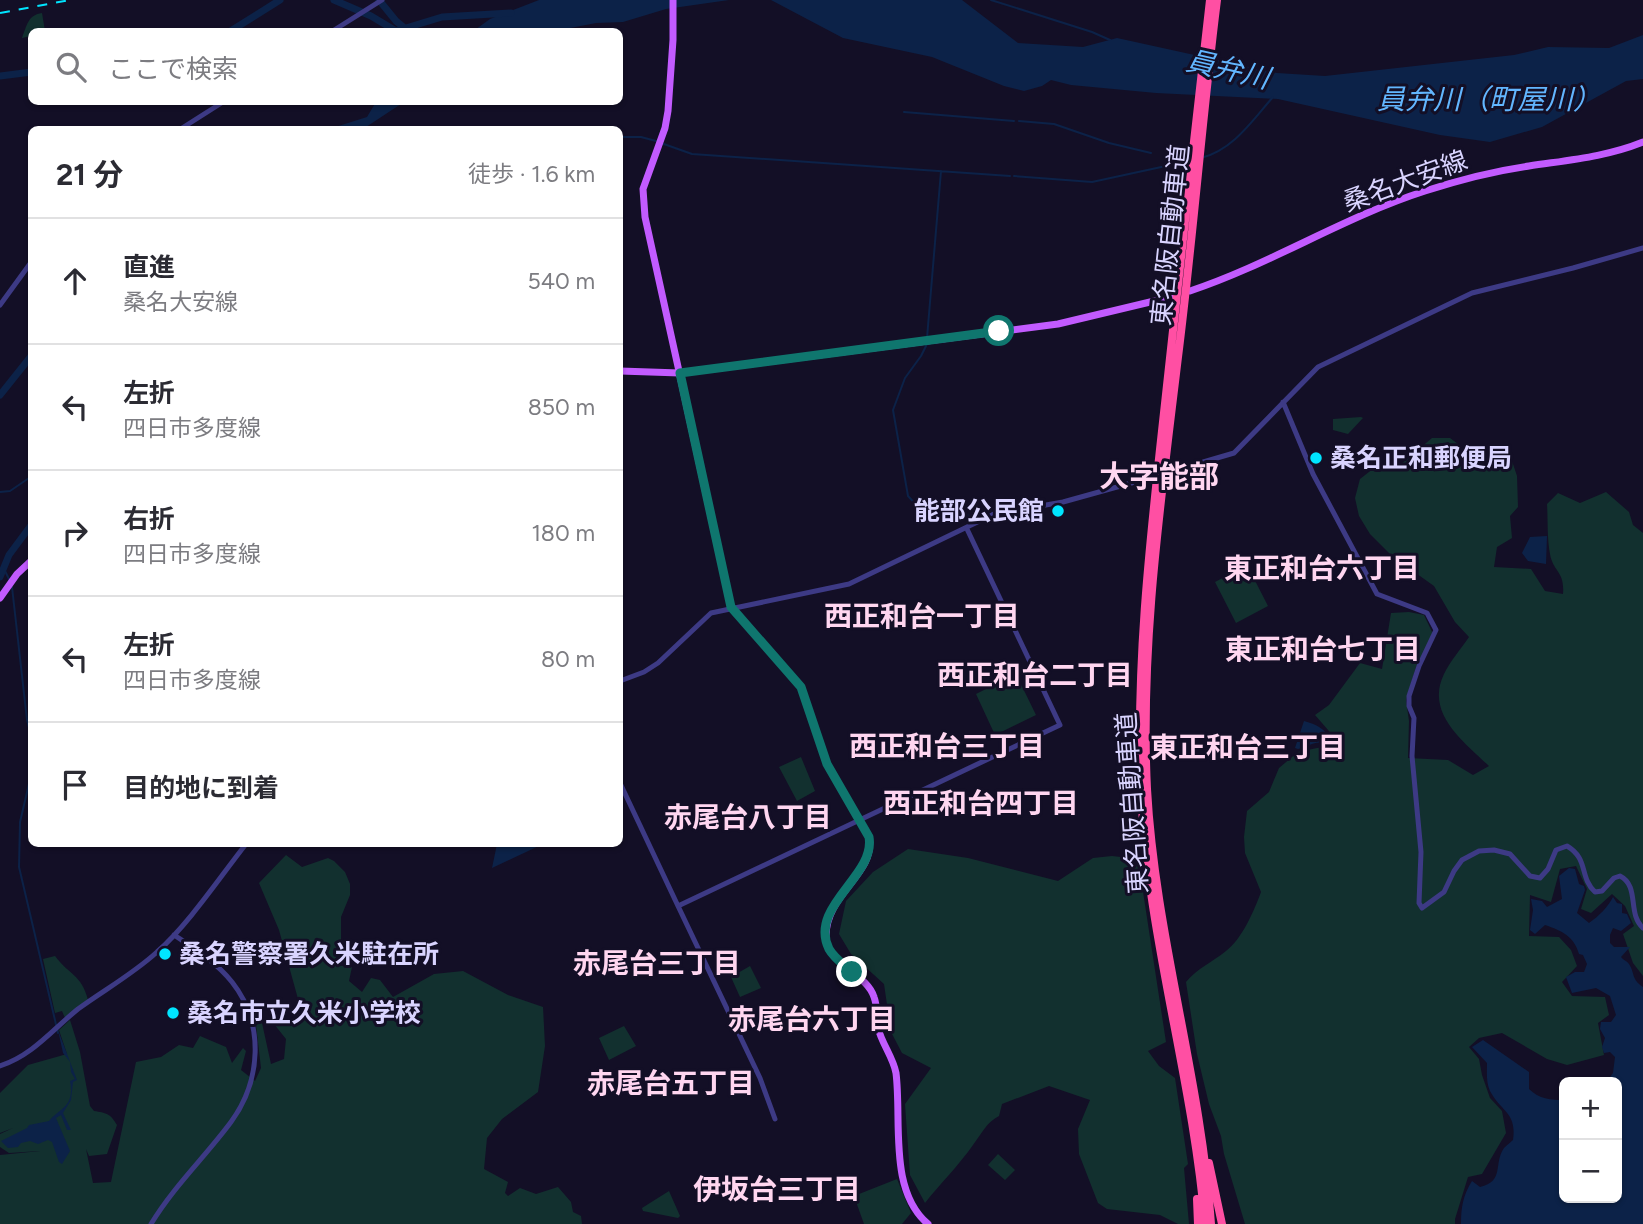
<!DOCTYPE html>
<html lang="ja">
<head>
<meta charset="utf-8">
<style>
  :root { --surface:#fff; --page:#f7f7f7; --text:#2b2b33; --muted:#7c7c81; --line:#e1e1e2 }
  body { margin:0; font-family:Figtree,"Noto Sans JP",sans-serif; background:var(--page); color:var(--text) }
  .controls { position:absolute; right:21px; bottom:21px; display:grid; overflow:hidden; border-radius:10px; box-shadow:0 2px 5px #0004 }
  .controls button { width:63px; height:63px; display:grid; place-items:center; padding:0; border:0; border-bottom:2px solid var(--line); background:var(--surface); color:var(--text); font:35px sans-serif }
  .stop { position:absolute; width:21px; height:21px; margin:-16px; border:5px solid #0f766e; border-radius:50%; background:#fff }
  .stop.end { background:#0f766e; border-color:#fff; box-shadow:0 2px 7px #0008 }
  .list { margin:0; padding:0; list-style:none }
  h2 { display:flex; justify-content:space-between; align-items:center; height:91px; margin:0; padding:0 28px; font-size:30px }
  h2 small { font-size:23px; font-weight:400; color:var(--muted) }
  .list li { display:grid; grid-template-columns:46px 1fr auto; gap:21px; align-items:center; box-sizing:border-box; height:126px; padding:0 28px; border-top:2px solid var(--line) }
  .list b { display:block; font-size:26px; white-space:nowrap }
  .list p { margin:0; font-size:23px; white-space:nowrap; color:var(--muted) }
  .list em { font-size:23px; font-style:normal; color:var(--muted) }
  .icon { flex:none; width:38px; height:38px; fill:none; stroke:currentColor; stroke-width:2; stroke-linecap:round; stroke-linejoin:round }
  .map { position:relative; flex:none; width:1643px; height:1224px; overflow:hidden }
  .search { position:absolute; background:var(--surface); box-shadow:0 2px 5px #0004; left:28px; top:28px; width:595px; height:77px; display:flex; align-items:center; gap:18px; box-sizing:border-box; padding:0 24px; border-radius:10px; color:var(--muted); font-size:26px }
  .panel { position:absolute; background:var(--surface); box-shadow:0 2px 5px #0004; left:28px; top:126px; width:595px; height:721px; border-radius:10px }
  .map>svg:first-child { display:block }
</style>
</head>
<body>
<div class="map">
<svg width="1643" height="1224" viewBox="0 0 1643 1224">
  <rect width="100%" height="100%" fill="#130f26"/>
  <path fill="#12302f" d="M 42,13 L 45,31 L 32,32 L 31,36 L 22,38 C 27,25 28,15 42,13 Z
    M 1361,417 L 1363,418 L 1348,434 L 1333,430 L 1333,419 Z
    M 1432,438 L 1450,438 L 1466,450 L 1482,445 L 1511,458 L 1517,476 L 1518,507 L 1510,516 L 1512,538 L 1497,547 L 1494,567 L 1531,569 L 1545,591 L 1563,594 C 1565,571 1553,572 1550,554 C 1547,538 1548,520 1547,504 L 1558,493 L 1580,503 L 1606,492 L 1629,512 L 1633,525 L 1643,533 L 1643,976 L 1633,963 L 1623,934 L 1634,926 L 1625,906 L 1612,894 L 1591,913 L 1581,909 L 1587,889 L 1576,866 L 1560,869 L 1551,902 L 1530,895 L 1529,936 L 1559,937 L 1571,950 L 1577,966 L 1562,982 L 1572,996 L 1605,997 L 1609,1015 L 1598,1023 L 1604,1055 L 1567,1065 L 1547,1059 L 1502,1033 L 1479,1038 L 1469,1047 L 1479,1059 L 1482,1075 L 1490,1098 L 1502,1111 L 1506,1133 L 1482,1174 L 1468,1177 L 1455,1219 L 1455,1224 L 1245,1224 L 1224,1154 L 1221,1136 L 1209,1104 L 1197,1054 L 1186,982 C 1199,967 1211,963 1226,951 C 1242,939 1254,911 1261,892 L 1245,853 L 1244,837 L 1247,811 L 1269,792 L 1279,768 L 1298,752 L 1322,747 L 1335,738 L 1315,715 L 1329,705 L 1360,663 L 1382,669 L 1391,613 L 1409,612 L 1424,615 L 1433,634 L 1416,667 L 1406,700 L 1409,721 L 1408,758 L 1448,760 L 1473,775 L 1489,766 C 1463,741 1425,713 1444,674 C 1450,661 1461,649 1469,637 L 1455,622 L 1434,586 L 1392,556 L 1370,534 L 1359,516 L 1355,498 L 1360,479 L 1374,468 L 1401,464 Z
    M 1247,565 L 1268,606 L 1236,623 L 1215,582 Z
    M 1016,674 L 1036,715 L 995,735 L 976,694 Z
    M 801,757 L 815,791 L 797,801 L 779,767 Z
    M 908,849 L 968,858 L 1058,881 L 1093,858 L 1112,856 L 1138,859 L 1166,1042 L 1148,1051 L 1159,1066 L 1175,1078 L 1188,1164 L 1184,1168 L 1189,1224 L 1178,1224 L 1160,1215 L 1107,1209 L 1098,1203 L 1079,1154 L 1078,1129 L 1090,1100 L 1049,1086 L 1002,1104 L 999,1116 C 986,1123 982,1133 973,1145 C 959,1165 940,1184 925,1203 L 910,1175 L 905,1104 L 931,1068 L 902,1053 L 891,1032 L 884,984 L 851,954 L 839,934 L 846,901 L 873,872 Z
    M 286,855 L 302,867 L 328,858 L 334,861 L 345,872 L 350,884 L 350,895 L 341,917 L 341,940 L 334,965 L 352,967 L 349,981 L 362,992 L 371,978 L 380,980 L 393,997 L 434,974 L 463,971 L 508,995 L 543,1007 L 545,1046 L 538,1092 L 502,1119 L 487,1138 L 484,1169 L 508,1182 L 505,1193 L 508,1196 L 520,1188 L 536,1194 L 558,1187 L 571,1202 L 573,1212 L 581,1216 L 582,1224 L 0,1224 L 0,1155 L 40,1151 L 9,1153 L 0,1147 L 0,1134 L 13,1128 L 0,1133 L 0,1093 L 28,1065 L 67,1054 L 59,1030 L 70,1020 L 80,1052 L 90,1106 L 94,1111 C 106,1113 110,1113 117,1125 L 107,1154 L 89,1156 L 86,1149 L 93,1183 L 111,1182 L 136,1062 L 161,1057 L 179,1045 L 193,1048 L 200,1036 L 226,1047 L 232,1063 L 243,1048 L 246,1051 L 241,1070 L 255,1081 L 261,1068 L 256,1025 L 262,1023 L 271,1064 L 284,1059 L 286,1039 L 274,1024 L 292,1025 L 303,1017 L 279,930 L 259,883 Z
    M 55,956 C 70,976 81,974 88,1000 L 65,1018 L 62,1011 L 55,1013 L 43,959 Z
    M 750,966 L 761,988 L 740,997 L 731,977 Z
    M 624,1026 L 636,1046 L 609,1060 L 599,1038 Z
    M 998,1154 L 1015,1170 L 1005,1180 L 988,1165 Z
    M 897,1179 L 911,1213 L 902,1224 L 864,1224 L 854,1196 Z
    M 669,1191 L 680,1216 L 678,1218 L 643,1211 L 642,1208 Z"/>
  <path fill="#0c2248" d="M 539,0 L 729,0 L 666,9 L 623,22 L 596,23 L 555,31 L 472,32 L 490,19 Z
    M 771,0 L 962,0 L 1018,43 L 1083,47 L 1117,38 L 1277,73 L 1325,76 L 1514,55 L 1548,47 L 1609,48 L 1643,35 L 1643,79 L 1626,81 L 1542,127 L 1490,142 L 1440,135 L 1278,99 L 1156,93 L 1071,85 L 1051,80 L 1042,86 L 1024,91 L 1004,86 L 932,57 L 843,38 Z
    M 376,102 L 404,102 L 363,129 L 329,129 L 367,117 Z
    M 1547,536 L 1546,564 L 1528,561 L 1522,553 L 1530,537 Z
    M 1304,721 C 1315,724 1324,728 1331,739 C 1323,745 1319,741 1312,744 C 1306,746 1304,748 1298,749 L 1295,748 Z
    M 497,844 L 543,844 L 492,868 Z
    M 1569,868 L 1575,869 L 1579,884 L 1584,886 L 1585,890 L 1577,913 L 1589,923 C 1599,916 1608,907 1613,897 L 1617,903 L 1622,904 L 1622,913 L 1627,914 L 1631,923 L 1621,931 L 1613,928 L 1610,935 L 1610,943 L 1614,947 L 1630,947 L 1621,957 C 1623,960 1627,961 1629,964 C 1635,973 1631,979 1643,987 L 1643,1224 L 1461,1224 C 1461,1208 1463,1195 1472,1181 L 1480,1187 C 1505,1181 1493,1164 1504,1148 C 1505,1147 1512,1141 1513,1140 C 1517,1112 1501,1112 1490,1091 C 1486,1082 1487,1073 1487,1063 L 1472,1047 L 1483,1040 L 1529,1072 L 1529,1089 C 1539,1099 1551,1100 1564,1100 L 1564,1198 L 1617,1198 L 1617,1082 L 1606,1082 L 1613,1073 L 1615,1057 L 1610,1052 L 1604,1053 L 1602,1047 L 1605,1038 L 1600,1029 L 1601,1022 L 1611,1022 L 1616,1015 L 1610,996 L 1596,988 L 1572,993 L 1566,977 L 1575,972 L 1584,972 L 1587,964 L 1583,955 L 1579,954 C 1574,936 1562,931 1545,925 L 1535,934 L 1530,930 L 1533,910 L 1531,899 L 1542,901 L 1547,907 L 1562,899 L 1559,876 Z
    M 58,1030 L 77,1080 L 73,1082 L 71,1100 L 63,1113 L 71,1130 L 67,1130 L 61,1115 L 56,1118 L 70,1151 L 62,1164 L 59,1162 L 52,1142 L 48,1140 L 38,1144 L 30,1141 L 21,1143 L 18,1147 L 8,1148 L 1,1141 L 27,1128 L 29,1125 L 49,1121 C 60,1108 75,1107 70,1081 L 75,1079 L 71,1072 L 70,1062 L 63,1053 Z"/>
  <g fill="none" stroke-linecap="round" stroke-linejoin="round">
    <path stroke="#0c2248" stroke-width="2" d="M 991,0 L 1092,32 L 1110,40
      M 904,112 L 1014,121
      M 1019,121 L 1054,124 L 1109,143 L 1151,153
      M 620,137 L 641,137 L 656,141
      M 661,143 L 692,154 L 1010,176
      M 1201,158 C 1233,150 1252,121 1273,97
      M 1014,176 L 1092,182 L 1189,161
      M 927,338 L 941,171
      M 927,344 L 921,356 L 905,378 L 893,410 L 908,496 L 919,508 C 937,503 958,509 974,519
      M 0,492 L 10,491 L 32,476
      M 4,569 L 9,579
      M 12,587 L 27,720 L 32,739
      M 32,771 L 20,822 L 19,867 L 58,1033"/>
    <path stroke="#0c2248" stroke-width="7" d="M 334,0 L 371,16 L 396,31 L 442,17 L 511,13
      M 379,0 L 396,21 L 407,30
      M 229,32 L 280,0
      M 0,76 L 32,72
      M 0,395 L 32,355
      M 0,577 L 9,555 L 32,524"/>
    <path stroke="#3d3a85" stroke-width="5" d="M 331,32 L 382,0
      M 179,130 L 223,102
      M 0,305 L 32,261
      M 1283,402 L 1313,474 L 1377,594 L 1427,613 L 1436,630 L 1419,666 L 1409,696 L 1409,706 L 1414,718 L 1412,756 L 1421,852 L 1419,903 L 1422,908 L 1444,892 L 1454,871 L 1462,860 L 1479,851 L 1494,850 L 1510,854 L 1530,876 L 1540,878 L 1548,869 L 1556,850 L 1567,846 C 1589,859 1579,877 1595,892 L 1602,891 L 1614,878 L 1620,876 C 1640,886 1627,914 1643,928
      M 1169,472 L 1234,453 L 1318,367 L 1472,293 L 1573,268 L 1643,248
      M 620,681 L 644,672 L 658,663 L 711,613 L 849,584 L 994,514 L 1063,502 L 1153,477
      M 620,783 L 678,906 L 1060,725 L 967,529
      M 678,906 L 760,1078 L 775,1119
      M 0,1066 C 33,1055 52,1030 78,1009 C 104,990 133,974 157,952 C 188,925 220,877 246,844
      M 151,1224 C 174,1186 205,1157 231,1122 C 261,1081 265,1024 232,982 C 216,962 195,949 174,935"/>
    <path stroke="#c25bff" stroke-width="7" d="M 673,0 L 673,40 L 668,111 L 665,128 L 643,189 L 645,217 L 731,607 L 801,687 L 827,764 L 869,837 C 876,874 826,893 826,936 C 826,965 866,972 874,997 C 878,1007 876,1018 878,1028 C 882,1044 893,1057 896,1073 C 902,1121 888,1190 928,1224
      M 1190,291 C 1271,264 1344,217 1425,191 C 1459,180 1494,171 1529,166 C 1568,160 1606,157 1643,142
      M 620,371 L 680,373 L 1058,324 L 1171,297
      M 0,598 L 17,574 L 32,560"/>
    <path stroke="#ff4fa3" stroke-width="8" d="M 1209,1163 L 1222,1224
      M 1197,1199 L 1198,1224
      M 1205,1224 C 1193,1078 1147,936 1141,789 C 1136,669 1149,550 1162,431 C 1177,287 1194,144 1210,0
      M 1211,1224 C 1201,1077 1155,936 1147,789 C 1140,645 1161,500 1178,357 C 1193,238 1202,119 1217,0"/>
    <path stroke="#00e5ff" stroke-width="2" stroke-dasharray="10 9" stroke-linecap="butt" d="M 0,13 L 70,0"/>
  </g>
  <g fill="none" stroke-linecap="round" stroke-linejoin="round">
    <path stroke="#0f766e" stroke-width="9" d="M 852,972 C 844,965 834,958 829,949 C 808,906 876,876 869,837 L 827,764 L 801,687 L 731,607 L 680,373 L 999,331"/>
  </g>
  <g fill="#00e5ff" stroke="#130f26" stroke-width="2.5">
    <circle cx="1316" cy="458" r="7"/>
    <circle cx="1058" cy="511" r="7"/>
    <circle cx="165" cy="954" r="7"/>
    <circle cx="173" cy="1013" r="7"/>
  </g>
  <g text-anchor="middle" stroke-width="6" stroke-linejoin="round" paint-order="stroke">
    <g font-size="26" fill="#d9d4ff" stroke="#130f26">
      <text transform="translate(1405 181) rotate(-20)" y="9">桑名大安線</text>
      <text transform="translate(1170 235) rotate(-84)" y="9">東名阪自動車道</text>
      <text transform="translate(1132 803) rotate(-94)" y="9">東名阪自動車道</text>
    </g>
    <g font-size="26" font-weight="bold" fill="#d9d4ff" stroke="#130f26" text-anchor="start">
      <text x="1330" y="467">桑名正和郵便局</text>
      <text x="1044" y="520" text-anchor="end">能部公民館</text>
      <text x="179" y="963">桑名警察署久米駐在所</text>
      <text x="187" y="1022">桑名市立久米小学校</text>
    </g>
    <g font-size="28" font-style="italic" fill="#62b6ff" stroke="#130f26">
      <text transform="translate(1228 69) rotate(13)" y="10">員弁川</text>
      <text x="1489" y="109">員弁川（町屋川）</text>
    </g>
    <g font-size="28" font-weight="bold" fill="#ffd6f0" stroke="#130f26">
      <text x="1322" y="578">東正和台六丁目</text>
      <text x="922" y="626">西正和台一丁目</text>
      <text x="1323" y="659">東正和台七丁目</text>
      <text x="1035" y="685">西正和台二丁目</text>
      <text x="947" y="756">西正和台三丁目</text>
      <text x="1248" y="757">東正和台三丁目</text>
      <text x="981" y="813">西正和台四丁目</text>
      <text x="748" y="827">赤尾台八丁目</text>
      <text x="657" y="973">赤尾台三丁目</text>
      <text x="812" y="1029">赤尾台六丁目</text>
      <text x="671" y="1093">赤尾台五丁目</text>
      <text x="777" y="1199">伊坂台三丁目</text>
    </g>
    <g font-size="30" font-weight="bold" fill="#ffd6f0" stroke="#130f26">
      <text x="1159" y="487">大字能部</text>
    </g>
  </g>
</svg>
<div class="controls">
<button>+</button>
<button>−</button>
</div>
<div class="stop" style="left:999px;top:331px"></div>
<div class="stop end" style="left:852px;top:972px"></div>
<div class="search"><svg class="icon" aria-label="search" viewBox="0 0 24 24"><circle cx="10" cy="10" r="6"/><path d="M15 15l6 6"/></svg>ここで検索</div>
<section class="panel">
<h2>21 分<small>徒歩 · 1.6 km</small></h2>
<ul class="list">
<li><svg class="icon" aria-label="ahead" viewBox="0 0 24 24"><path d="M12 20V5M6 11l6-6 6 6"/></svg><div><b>直進</b><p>桑名大安線</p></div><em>540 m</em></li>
<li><svg class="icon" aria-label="left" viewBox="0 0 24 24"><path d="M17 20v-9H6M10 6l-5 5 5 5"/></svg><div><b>左折</b><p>四日市多度線</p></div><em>850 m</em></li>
<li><svg class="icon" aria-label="right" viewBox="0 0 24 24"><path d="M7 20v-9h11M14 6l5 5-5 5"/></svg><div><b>右折</b><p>四日市多度線</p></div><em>180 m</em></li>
<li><svg class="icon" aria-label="left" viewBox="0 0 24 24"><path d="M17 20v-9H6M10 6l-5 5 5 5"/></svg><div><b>左折</b><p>四日市多度線</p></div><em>80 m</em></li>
<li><svg class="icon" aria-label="arrive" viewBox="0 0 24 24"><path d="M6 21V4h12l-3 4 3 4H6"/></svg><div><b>目的地に到着</b></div></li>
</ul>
</section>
</div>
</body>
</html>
